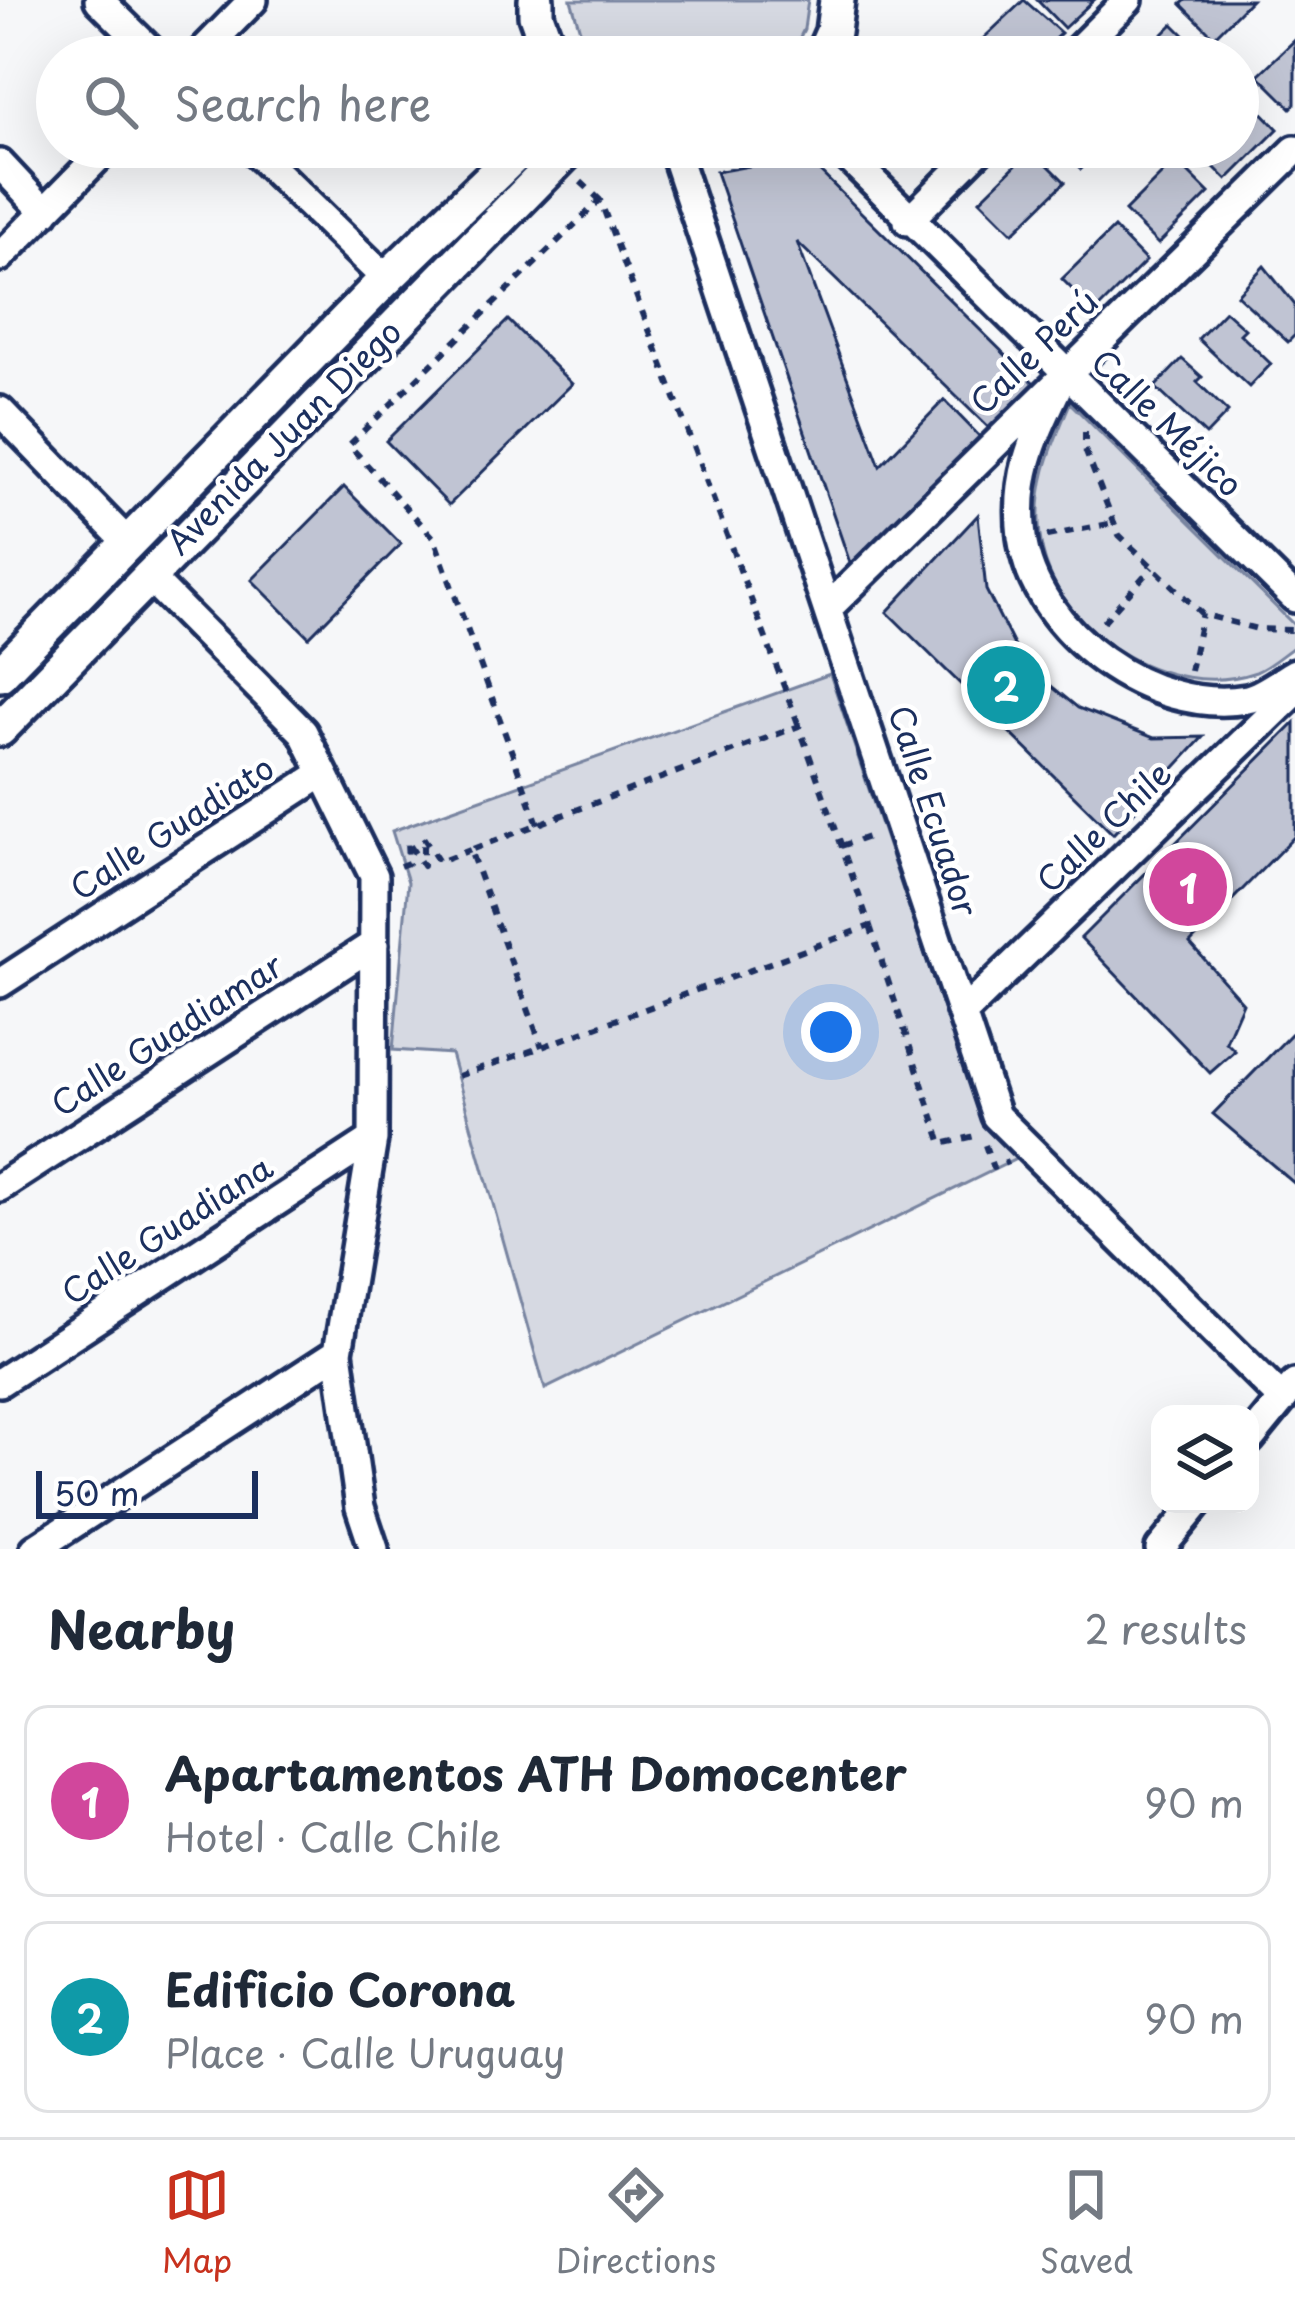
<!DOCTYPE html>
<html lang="en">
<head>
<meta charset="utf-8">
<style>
  :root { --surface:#fff; --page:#f2f2f3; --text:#1f2937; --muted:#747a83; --line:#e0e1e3; --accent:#c8321e }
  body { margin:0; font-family:"Playpen Sans",sans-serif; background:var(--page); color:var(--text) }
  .controls { position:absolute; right:36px; bottom:36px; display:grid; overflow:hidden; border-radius:24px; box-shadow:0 12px 48px #0002 }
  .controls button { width:108px; height:108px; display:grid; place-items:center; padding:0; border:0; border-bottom:3px solid var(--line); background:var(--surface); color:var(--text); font:60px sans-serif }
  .scale { position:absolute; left:36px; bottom:30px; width:222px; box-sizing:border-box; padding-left:12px; border:6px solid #1b2f5e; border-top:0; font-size:33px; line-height:42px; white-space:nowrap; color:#1b2f5e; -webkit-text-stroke:9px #fff; paint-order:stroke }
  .you { position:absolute; left:831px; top:1032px; width:42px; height:42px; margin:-30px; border:9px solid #fff; border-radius:50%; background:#1a73e8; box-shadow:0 0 0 18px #1a73e833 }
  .badge { display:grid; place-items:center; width:78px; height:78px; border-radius:50%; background:var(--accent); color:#fff; font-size:39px; font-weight:700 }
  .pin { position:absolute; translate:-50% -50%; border:6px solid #fff; box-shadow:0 3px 12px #0006 }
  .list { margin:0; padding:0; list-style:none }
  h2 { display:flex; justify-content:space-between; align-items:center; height:156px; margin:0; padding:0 48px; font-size:51px }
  h2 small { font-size:39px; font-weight:400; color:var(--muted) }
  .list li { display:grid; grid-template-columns:78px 1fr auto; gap:36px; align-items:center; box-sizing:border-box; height:192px; margin:0 24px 24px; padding:0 24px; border:3px solid var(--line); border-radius:24px }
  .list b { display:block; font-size:45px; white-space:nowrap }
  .list p { margin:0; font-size:39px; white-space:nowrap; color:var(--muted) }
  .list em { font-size:39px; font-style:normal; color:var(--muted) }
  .icon { flex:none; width:66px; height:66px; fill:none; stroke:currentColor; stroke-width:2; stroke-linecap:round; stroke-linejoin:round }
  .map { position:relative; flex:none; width:1295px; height:1549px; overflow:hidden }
  .search { position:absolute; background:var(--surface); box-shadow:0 12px 48px #0002; left:36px; right:36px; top:36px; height:132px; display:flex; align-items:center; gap:30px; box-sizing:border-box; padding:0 42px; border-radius:66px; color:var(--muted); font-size:45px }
  .sheet { height:588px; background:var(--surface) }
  nav { display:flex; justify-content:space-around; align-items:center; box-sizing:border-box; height:168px; border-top:3px solid var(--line); background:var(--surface); font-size:33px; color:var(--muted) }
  nav a { display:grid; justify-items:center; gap:6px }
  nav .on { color:var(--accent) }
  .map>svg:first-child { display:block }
</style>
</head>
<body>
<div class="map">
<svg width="1295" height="1549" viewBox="0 0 1295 1549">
  <rect width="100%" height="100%" fill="#f6f7f9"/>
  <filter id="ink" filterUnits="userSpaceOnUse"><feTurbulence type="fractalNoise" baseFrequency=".00833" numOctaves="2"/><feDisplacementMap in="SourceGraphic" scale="24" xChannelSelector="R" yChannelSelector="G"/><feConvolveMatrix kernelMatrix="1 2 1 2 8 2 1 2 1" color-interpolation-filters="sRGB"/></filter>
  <g filter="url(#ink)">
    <path fill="#d6d9e2" stroke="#7884a0" stroke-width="3" d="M 571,0 L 808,0 L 804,29 L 790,57 L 588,57 Z
      M 1070,403 L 1295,626 L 1295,646 C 1283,654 1269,667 1256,672 C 1167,703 1051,630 1040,536 C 1034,485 1051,448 1070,403 Z
      M 830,674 L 979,1115 L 1022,1156 L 545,1389 L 451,1054 L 393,1050 L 408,882 L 392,831 Z"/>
    <path fill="#c0c4d3" stroke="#1b2f5e" stroke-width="3" d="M 1024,0 L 1061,33 L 1035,57 L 975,57 L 970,51 Z
      M 1037,0 L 1094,0 L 1064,28 Z
      M 1186,0 L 1251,0 L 1214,37 L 1181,4 Z
      M 1173,24 L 1206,57 L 1140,57 Z
      M 1295,40 L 1295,104 L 1291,108 L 1258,75 Z
      M 1246,96 L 1278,129 L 1227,180 L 1194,147 L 1238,147 L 1238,104 Z
      M 795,147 L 1038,387 L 992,431 L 797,242 L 880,466 L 944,400 L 983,440 L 851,566 L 716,172 L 760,164 Z
      M 1060,147 L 1103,147 L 1081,169 Z
      M 1032,149 L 1065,182 L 1013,233 L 980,200 Z
      M 1176,160 L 1209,193 L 1158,244 L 1125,211 Z
      M 1114,228 L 1146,261 L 1095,312 L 1062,279 Z
      M 1264,266 L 1295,305 L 1295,335 L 1288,342 L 1237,295 Z
      M 1225,311 L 1245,329 L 1240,334 L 1271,364 L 1249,387 L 1198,339 Z
      M 508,320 L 572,384 L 449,505 L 386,441 Z
      M 1182,359 L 1202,377 L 1197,382 L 1228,412 L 1206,435 L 1155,387 Z
      M 344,487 L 401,544 L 309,637 L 252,580 Z
      M 978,515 L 986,590 L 1023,663 L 1078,708 L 1154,738 L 1203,737 L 1113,834 L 887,612 Z
      M 1295,723 L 1295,836 L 1190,943 L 1243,1003 L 1226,1042 L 1235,1051 L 1210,1073 L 1081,938 Z
      M 1295,1030 L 1295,1184 L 1213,1114 Z"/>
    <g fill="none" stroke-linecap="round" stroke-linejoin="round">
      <defs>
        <path id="minor" d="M 99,0 L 157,57
          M 197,57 L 253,0
          M 1071,57 L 1128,0
          M 250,147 L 386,279
          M 673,147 L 996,1116 L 1282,1399
          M 838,147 L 1295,598
          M 0,164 L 45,212
          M 908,221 L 982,147
          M 0,257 L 108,147
          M 1057,388 C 1032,441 1015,476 1022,537 C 1034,633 1152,716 1247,699 C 1262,696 1281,681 1295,673
          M 0,411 L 127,542
          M 147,575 L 303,732 L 374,876 L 373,1139 L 338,1352 L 360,1507 L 374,1549
          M 827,609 L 1295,150
          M 0,983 L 323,773
          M 962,1014 L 1295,692
          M 0,1187 L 374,944
          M 0,1382 L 373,1139
          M 1250,1439 L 1295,1384
          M 35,1549 L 338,1352
          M 1160,1549 L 1197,1504"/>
        <path id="tertiary" d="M 536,0 L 536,15 L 551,57
          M 822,57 L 833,32 L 837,0
          M 0,674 L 386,279 L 523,147
          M 0,729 L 571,147"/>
      </defs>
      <use href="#minor" stroke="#1b2f5e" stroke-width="36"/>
      <use href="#tertiary" stroke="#1b2f5e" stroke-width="42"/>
      <path stroke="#1b2f5e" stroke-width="6" stroke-dasharray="9 9" stroke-linecap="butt" d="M 620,147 L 650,159
        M 704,159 L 755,147
        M 581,182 L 600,200
        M 1085,432 L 1085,450 L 1119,535 L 1202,614 L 1257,629 L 1295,630
        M 1047,536 L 1114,523
        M 1103,622 L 1152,567
        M 1190,671 L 1202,614
        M 538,824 L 434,538 L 349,445 L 600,200 L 799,726
        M 841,846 L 874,835
        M 400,866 L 408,863 L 407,841 L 423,866 L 423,837 L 439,862 L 470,850
        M 870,926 L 942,1144 L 979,1135
        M 458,1076 L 542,1047 L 870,926 L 799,726 L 470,850 L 542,1047
        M 985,1145 L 993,1168 L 1008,1162"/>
      <use href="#minor" stroke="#fff" stroke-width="27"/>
      <use href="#tertiary" stroke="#fff" stroke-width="33"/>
    </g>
  </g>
  <g text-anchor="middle" stroke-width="9" stroke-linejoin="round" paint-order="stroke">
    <g font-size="33" fill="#1b2f5e" stroke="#fff">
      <text transform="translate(1034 352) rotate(-44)" y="12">Calle Perú</text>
      <text transform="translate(1167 423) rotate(44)" y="12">Calle Méjico</text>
      <text transform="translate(284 437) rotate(-45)" y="12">Avenida Juan Diego</text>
      <text transform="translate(933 811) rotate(72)" y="12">Calle Ecuador</text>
      <text transform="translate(1104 827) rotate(-44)" y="12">Calle Chile</text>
      <text transform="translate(172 828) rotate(-33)" y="12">Calle Guadiato</text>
      <text transform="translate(167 1035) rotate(-33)" y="12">Calle Guadiamar</text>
      <text transform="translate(167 1230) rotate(-33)" y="12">Calle Guadiana</text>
    </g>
  </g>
</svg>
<div class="controls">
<button><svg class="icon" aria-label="layers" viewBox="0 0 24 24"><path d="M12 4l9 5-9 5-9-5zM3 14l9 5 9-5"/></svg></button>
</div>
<div class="scale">50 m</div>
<div class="you"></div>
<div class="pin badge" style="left:1188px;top:887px;background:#d1479c">1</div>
<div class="pin badge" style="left:1006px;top:685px;background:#0f9aa8">2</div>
<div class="search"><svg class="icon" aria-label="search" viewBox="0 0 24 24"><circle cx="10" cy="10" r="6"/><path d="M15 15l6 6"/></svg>Search here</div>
</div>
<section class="sheet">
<h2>Nearby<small>2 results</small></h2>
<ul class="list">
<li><span class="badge" style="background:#d1479c">1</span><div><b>Apartamentos ATH Domocenter</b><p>Hotel · Calle Chile</p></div><em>90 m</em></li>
<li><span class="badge" style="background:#0f9aa8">2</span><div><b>Edificio Corona</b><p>Place · Calle Uruguay</p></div><em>90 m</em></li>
</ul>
</section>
<nav>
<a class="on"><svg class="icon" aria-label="map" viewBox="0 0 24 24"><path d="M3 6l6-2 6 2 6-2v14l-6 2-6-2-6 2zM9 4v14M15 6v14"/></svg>Map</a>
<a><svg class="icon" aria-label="directions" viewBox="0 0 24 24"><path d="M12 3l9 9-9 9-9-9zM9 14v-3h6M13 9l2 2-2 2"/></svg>Directions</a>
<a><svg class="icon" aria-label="saved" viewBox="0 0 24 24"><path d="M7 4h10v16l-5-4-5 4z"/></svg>Saved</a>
</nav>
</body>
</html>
